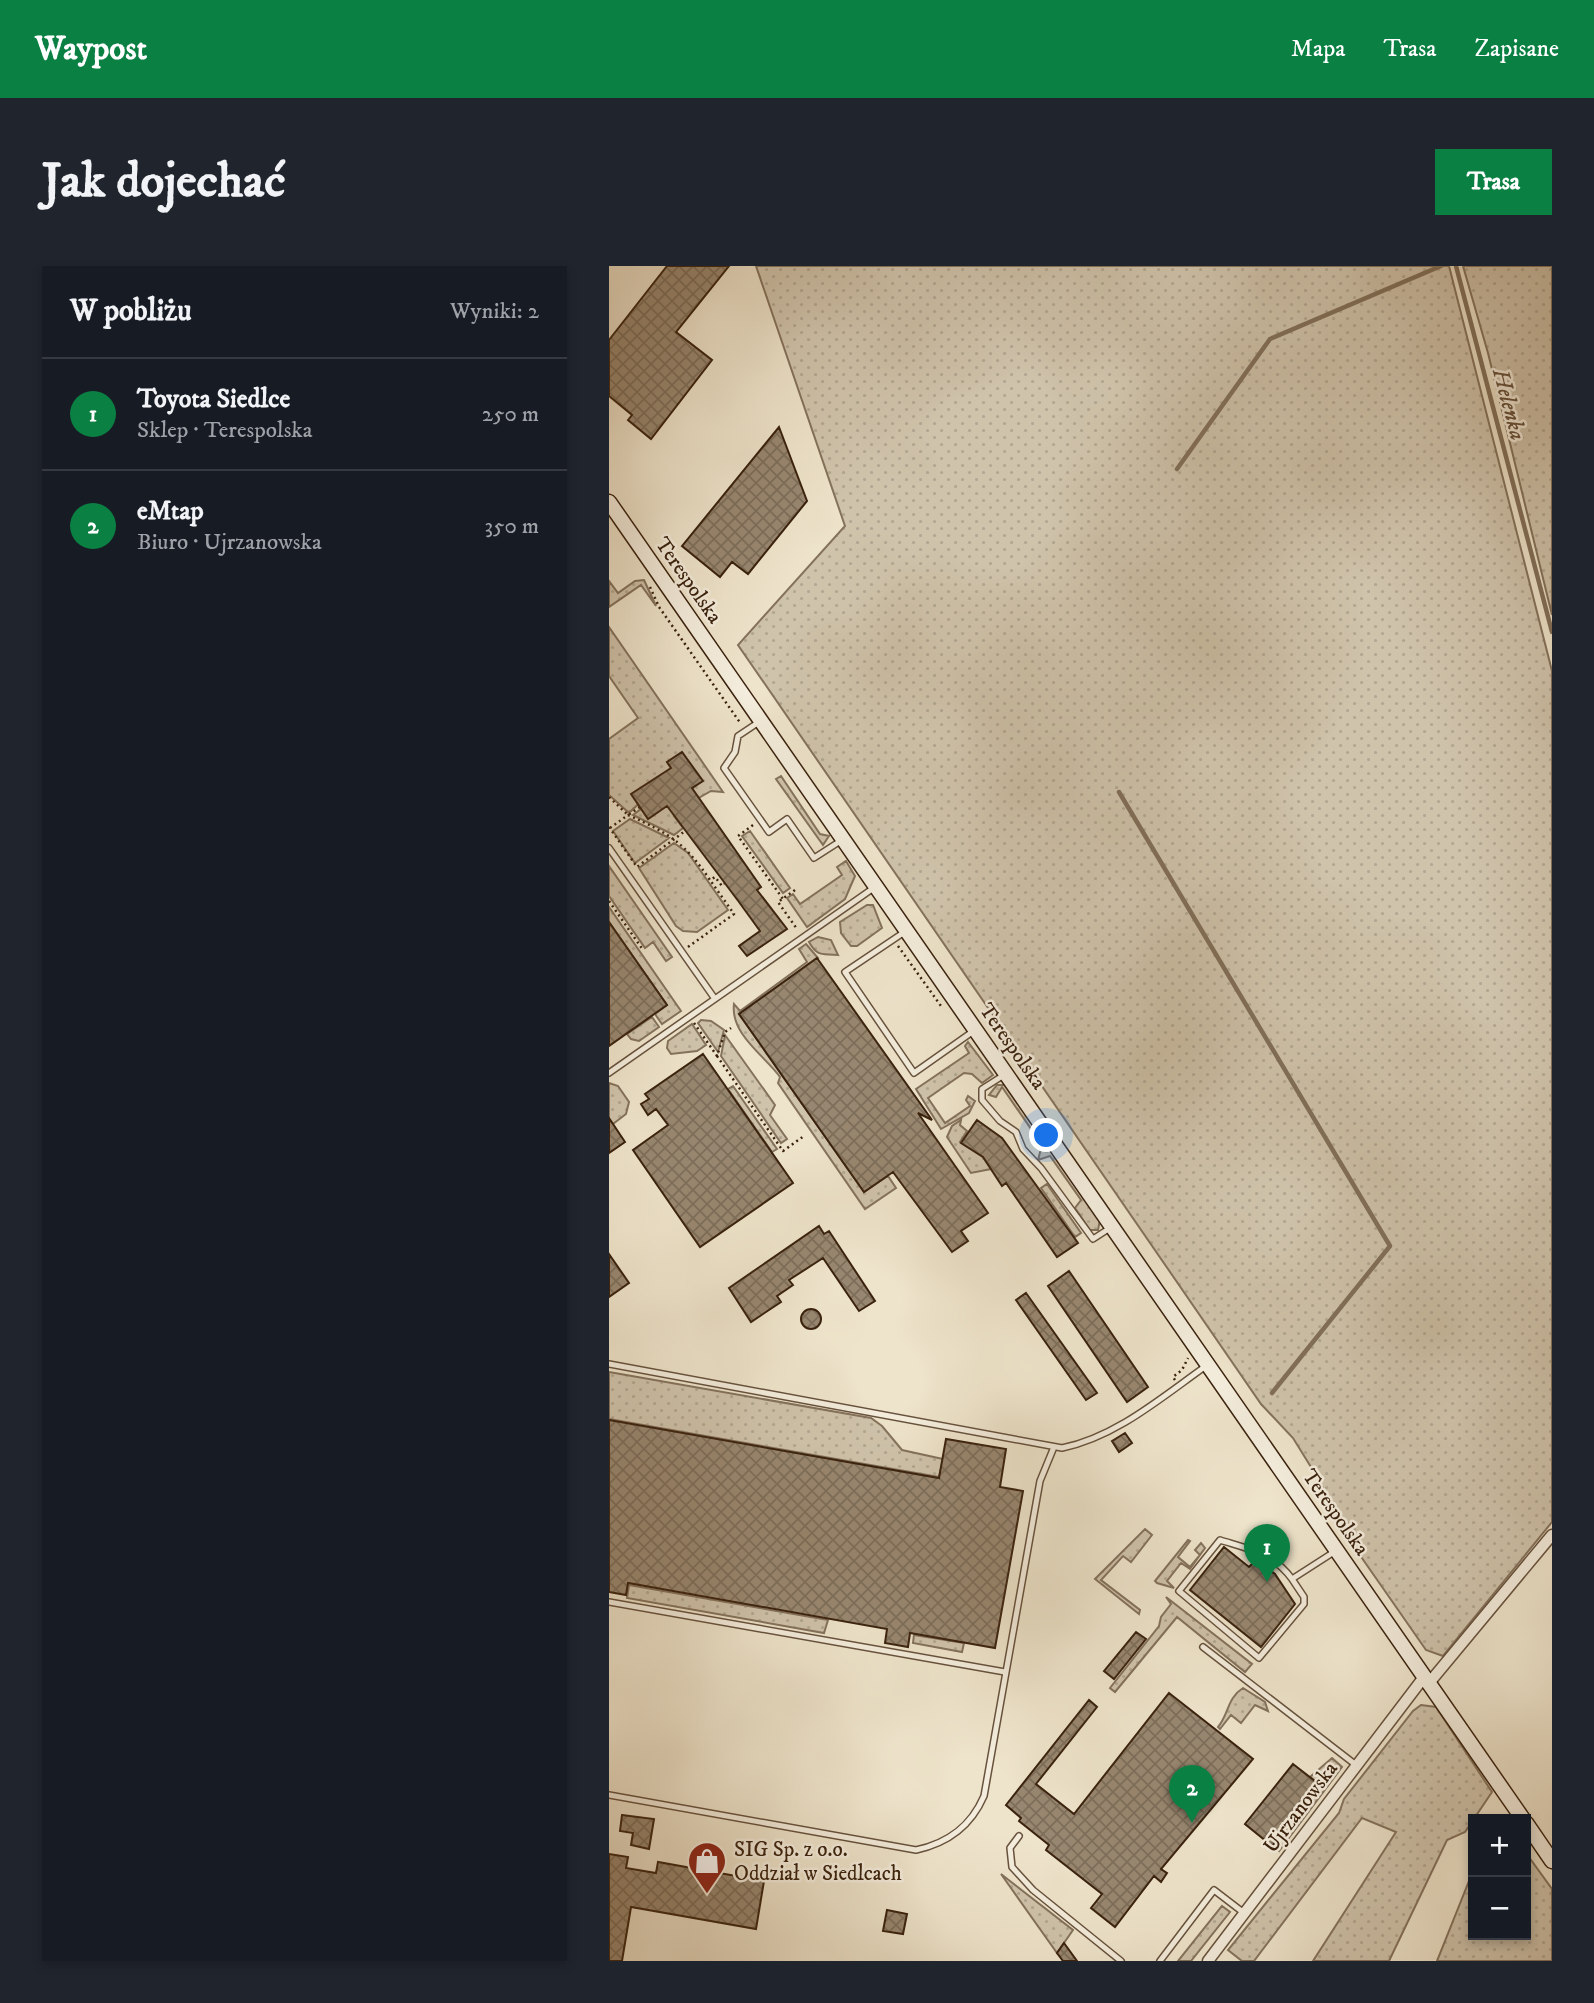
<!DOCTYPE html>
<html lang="pl">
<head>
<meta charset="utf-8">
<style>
  :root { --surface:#171b24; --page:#20242c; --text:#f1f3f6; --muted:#9ea1a6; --line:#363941; --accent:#0b8043 }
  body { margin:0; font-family:"IM FELL DW Pica",serif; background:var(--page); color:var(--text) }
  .controls { position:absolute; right:21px; bottom:21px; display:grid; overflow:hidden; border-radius:0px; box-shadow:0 4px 10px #0003 }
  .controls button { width:63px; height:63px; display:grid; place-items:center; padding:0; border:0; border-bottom:2px solid var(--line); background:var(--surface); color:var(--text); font:35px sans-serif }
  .you { position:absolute; left:438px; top:870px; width:24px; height:24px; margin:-18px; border:5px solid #fff; border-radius:50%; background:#1a73e8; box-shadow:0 0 0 10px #1a73e833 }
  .badge { display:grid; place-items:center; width:46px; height:46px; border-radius:50%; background:var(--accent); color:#fff; font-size:23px; font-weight:700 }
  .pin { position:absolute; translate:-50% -58px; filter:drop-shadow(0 2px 4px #0008) }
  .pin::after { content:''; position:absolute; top:37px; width:24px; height:21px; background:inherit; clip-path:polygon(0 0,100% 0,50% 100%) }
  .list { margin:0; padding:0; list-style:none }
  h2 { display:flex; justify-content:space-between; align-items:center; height:91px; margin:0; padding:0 28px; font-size:30px }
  h2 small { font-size:23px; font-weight:400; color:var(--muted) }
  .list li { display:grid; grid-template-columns:46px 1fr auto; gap:21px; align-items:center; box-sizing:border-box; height:112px; padding:0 28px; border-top:2px solid var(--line) }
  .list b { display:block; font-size:26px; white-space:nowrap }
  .list p { margin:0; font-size:23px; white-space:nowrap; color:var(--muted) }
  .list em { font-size:23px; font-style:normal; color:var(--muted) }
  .map { position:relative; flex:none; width:943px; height:1695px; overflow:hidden; border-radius:0px }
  header { display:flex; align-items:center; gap:42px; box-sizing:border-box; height:98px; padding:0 35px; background:var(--accent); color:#fff }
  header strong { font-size:33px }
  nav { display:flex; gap:38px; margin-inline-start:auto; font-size:24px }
  .intro { display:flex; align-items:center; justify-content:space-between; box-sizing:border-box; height:168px; padding:0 42px }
  h1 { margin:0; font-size:49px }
  .button { padding:18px 32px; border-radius:0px; background:var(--accent); color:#fff; font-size:24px; font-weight:700 }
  main { display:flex; gap:42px; padding:0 42px }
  aside { flex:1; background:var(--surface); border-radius:0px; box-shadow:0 4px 10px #0003 }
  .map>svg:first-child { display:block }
</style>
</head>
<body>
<header>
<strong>Waypost</strong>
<nav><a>Mapa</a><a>Trasa</a><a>Zapisane</a></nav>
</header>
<div class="intro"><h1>Jak dojechać</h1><a class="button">Trasa</a></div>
<main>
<aside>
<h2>W pobliżu<small>Wyniki: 2</small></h2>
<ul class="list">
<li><span class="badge">1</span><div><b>Toyota Siedlce</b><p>Sklep · Terespolska</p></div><em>250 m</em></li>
<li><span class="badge">2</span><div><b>eMtap</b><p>Biuro · Ujrzanowska</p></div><em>350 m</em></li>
</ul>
</aside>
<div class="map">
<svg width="943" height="1695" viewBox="0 0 943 1695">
  <defs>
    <pattern id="grass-dots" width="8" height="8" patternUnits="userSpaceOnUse" patternTransform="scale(1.75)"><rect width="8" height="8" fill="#cfc3ab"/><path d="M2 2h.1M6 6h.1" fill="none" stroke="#b2a792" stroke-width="1.8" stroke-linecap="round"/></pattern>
    <pattern id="building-cross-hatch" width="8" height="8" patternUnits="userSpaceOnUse" patternTransform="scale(1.75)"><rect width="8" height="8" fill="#988770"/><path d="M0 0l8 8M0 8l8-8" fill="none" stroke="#7d6e5a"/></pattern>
  </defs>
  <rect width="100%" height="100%" fill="#eee4cb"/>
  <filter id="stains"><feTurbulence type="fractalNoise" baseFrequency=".00286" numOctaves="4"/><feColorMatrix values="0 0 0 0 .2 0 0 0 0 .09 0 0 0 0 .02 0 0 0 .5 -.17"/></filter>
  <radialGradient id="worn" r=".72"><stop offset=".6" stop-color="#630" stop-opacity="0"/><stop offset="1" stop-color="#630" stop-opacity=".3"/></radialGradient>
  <path fill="url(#grass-dots)" stroke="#84725c" stroke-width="2" d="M 147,0 L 840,0 L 943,405 L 943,1256 L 834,1390 L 817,1384 L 739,1272 L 710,1214 L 684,1172 L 652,1138 L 129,379 L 236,260 Z
    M 854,0 L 943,0 L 943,349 L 879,87 Z
    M 35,314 L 47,340 L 32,319 L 0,341 L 0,315 L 9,327 L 26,315 Z
    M 0,361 L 114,526 L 102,525 L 86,534 L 80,525 L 93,515 L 73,486 L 58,496 L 64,505 L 22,545 L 19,546 L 0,529 L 0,473 L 29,452 L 0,410 Z
    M 172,510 L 211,568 L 220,570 L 214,579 L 167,513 Z
    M 68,533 L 75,543 L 65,550 L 74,562 L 65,569 L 24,549 L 32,543 Z
    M 21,553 L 60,572 L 26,597 L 4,565 Z
    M 141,565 L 181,622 L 174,627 L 133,570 Z
    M 65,577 L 79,587 L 119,644 L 88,666 L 74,665 L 67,660 L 30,602 Z
    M 237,595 L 246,610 L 236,633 L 198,661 L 178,632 L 184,628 L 191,638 L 233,609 L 228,601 Z
    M 0,600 L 63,691 L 57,695 L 44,676 L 36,682 L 0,630 Z
    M 258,639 L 264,639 L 273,662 L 248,680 L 242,680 L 232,667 L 231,656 Z
    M 0,641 L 72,745 L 53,758 L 46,748 L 58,739 L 0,656 Z
    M 209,671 L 222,674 L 229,689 C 214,687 209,692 200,676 Z
    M 197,678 L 209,692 L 130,748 L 255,926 L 279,910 L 287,922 L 256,943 L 169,817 L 171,811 C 156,790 121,768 125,738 L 131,745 L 198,696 L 190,683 Z
    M 43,751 L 50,761 L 30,775 L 22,773 L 18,768 Z
    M 92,754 L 102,755 L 115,764 L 109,786 L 89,757 Z
    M 83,758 L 97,779 L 88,785 L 62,788 L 58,782 L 59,775 Z
    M 116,769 L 166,839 L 161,849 L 178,873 L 172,877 L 112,790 Z
    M 359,776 L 384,809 L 373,817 L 363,808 L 355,807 L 319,832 L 336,857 L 361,840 L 357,834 L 359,830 L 366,835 L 360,847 L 332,863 L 307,823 L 360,787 L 356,780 Z
    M 0,817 L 9,820 L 20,836 L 17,848 L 4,858 L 0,854 Z
    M 388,819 L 398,819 L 491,954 L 489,964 L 481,964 L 466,942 L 472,934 L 441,890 L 429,894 L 433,879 L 393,821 L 387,831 L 380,829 Z
    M 124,820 L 168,883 L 163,886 L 119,823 Z
    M 352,854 L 351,859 L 358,865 L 351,876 L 374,891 L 382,903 L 362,907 L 338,871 L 343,860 Z
    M 438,918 L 472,967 L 466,971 L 432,922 Z
    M 0,1106 L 262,1152 L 273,1160 L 293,1184 L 334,1193 L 330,1211 L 0,1153 Z
    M 536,1263 L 543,1269 L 522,1296 L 514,1290 L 492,1314 L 531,1344 L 530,1348 L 486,1313 Z
    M 579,1274 L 581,1275 L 569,1291 L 581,1301 L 591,1289 L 586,1284 L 592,1277 L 596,1282 L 581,1303 L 572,1297 L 558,1315 L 565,1322 L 548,1317 L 546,1315 Z
    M 20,1319 L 219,1354 L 215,1367 L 18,1332 Z
    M 557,1331 L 643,1398 L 636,1406 L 568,1351 L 506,1426 L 501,1422 L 550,1360 L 552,1351 L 562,1338 Z
    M 305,1369 L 355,1377 L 353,1386 L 304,1377 Z
    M 634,1422 L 656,1436 L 659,1445 L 646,1439 L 632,1457 L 622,1449 L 611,1463 L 609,1461 C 620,1448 618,1432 634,1422 Z
    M 812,1439 L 827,1441 L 883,1526 L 856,1566 L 838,1574 L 780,1695 L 704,1695 L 787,1566 L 753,1552 L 645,1695 L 633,1695 L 619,1684 L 730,1547 L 735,1533 L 804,1445 Z
    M 723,1492 L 733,1501 L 670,1585 L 663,1580 L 711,1519 L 701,1511 Z
    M 917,1587 L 943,1623 L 943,1695 L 828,1695 L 864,1605 L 864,1669 L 917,1669 Z
    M 392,1608 L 464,1664 L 448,1687 Z
    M 613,1640 L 621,1646 L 582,1695 L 569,1695 Z"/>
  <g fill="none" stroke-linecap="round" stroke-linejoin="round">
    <path stroke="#816f59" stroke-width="4.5" d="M 847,0 L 943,366
      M 568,203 L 661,73 L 832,0
      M 510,526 L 781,980 L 663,1127"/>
  </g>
  <path fill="url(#building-cross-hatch)" stroke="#3a220e" stroke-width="2" d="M 58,0 L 120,0 L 67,66 L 103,94 L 42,173 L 19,154 L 23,149 L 0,130 L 0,74 Z
    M 170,161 L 198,235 L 139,308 L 123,296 L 111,311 L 73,280 Z
    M 73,486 L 94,515 L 83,522 L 152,621 L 148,624 L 178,663 L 138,690 L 130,680 L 151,665 L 130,636 L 58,540 L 39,553 L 22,528 L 62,502 L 58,496 Z
    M 0,656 L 58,739 L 0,780 Z
    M 208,692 L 323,854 L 309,847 L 379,947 L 352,965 L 359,975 L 343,986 L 284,906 L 255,926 L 130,748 Z
    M 94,788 L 184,917 L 91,981 L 24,884 L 59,859 L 47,843 L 39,849 L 32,838 L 40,833 L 36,828 Z
    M 0,852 L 16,876 L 0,887 Z
    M 368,854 L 393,872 L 469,977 L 448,991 L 397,917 L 393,920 L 374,891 L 352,877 Z
    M 210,960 L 215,968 L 220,965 L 266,1035 L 250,1045 L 214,992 L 180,1014 L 184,1019 L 168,1030 L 172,1036 L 142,1056 L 120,1022 Z
    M 0,988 L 20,1017 L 0,1031 Z
    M 460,1005 L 539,1121 L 518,1136 L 439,1020 Z
    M 417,1027 L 488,1127 L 477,1134 L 407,1034 Z
    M192 1053a10 10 0 1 1 20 0a10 10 0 1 1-20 0Z
    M 0,1154 L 330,1212 L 337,1173 L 397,1183 L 391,1221 L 414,1225 L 386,1382 L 301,1367 L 299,1381 L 276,1377 L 278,1363 L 19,1317 L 17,1329 L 0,1326 Z
    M 516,1167 L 523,1177 L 510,1186 L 503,1175 Z
    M 615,1281 L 640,1301 L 647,1294 L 666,1308 L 686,1338 L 652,1381 L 581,1324 Z
    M 527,1366 L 537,1373 L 505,1413 L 495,1405 Z
    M 560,1427 L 644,1493 L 552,1603 L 558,1607 L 552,1616 L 545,1610 L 506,1661 L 482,1642 L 493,1628 L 437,1584 L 440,1579 L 410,1555 L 412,1552 L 397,1539 L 480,1434 L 488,1441 L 427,1518 L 465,1548 Z
    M 684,1498 L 711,1519 L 663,1580 L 636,1558 Z
    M 13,1549 L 45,1553 L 40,1583 L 22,1579 L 24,1567 L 11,1565 Z
    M 0,1588 L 19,1591 L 17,1602 L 47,1607 L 49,1596 L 155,1615 L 147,1663 L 22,1641 L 13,1695 L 0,1695 Z
    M 278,1644 L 298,1648 L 294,1668 L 274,1665 Z
    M 455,1677 L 468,1695 L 454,1695 L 448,1687 Z"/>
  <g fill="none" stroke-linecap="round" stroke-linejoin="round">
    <defs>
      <path id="lane" d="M 150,456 L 129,470 L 126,486 L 115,502 L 160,566 L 178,553 L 205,592 L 233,574
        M 0,582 L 106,733
        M 297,665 L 236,706 L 305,807 L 366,764
        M 0,807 L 266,621
        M 395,809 L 373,823 L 373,834 L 391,855 L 407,866 L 414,883 L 432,902 L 484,973 L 501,962
        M 0,1098 L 453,1182 C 507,1171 553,1131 597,1100
        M 683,1313 L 695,1331 L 695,1338 L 650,1392 L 570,1325 L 611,1274 C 640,1283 664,1287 683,1313 L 725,1286
        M 0,1336 L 396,1406
        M 594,1381 L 747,1499
        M 0,1529 L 307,1584 C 340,1577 362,1560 375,1530 L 431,1215 L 445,1181
        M 410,1570 L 401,1582 L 403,1601 L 424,1624 L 512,1695
        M 551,1695 L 605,1624 L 635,1647"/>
      <path id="street" d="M 820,1417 L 943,1269
        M 599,1695 L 815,1411"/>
      <path id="secondary" d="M 0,236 L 914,1553
        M 917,1557 L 943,1595"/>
    </defs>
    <use href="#lane" stroke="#67523d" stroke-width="8"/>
    <use href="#street" stroke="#67523d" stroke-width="13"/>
    <use href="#secondary" stroke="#3a220e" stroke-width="17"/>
    <path stroke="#3a220e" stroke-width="2.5" stroke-dasharray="2 3.5" stroke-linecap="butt" d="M 41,321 L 50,341 L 132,458
      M 0,531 L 19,549 L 31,541
      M 144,559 L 129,570 L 174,633
      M 0,561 L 28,601 L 76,565
      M 1,562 L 19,549 C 61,568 75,576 101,614 L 106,611 L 113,620 L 115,618
      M 186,624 L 169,636 L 188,663
      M 0,635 L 34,684
      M 289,680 L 332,740
      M 79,681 L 125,648 L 101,614
      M 85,757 L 108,790 L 116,766 L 122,762
      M 108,790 L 174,885 L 195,870
      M 566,1114 L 564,1111 L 573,1104 L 579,1092"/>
    <use href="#lane" stroke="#f4eddd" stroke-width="5"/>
    <use href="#street" stroke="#f4eddd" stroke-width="10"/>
    <use href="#secondary" stroke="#f4eddd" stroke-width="14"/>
  </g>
  <defs>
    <symbol id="shop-pin" viewBox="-11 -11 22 30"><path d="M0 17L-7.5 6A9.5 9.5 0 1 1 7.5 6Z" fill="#8f2418" stroke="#f4eddd"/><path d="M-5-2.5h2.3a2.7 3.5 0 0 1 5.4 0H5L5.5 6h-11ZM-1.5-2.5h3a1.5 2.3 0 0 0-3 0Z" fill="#fff"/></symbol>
  </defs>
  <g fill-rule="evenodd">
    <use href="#shop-pin" x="76" y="1573" width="44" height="60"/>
  </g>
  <g text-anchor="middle" stroke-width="5" stroke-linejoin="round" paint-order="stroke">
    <g font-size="21" fill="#3a220e" stroke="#f4eddd">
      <text transform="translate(80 314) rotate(55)" y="7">Terespolska</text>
      <text transform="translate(404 780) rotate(55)" y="7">Terespolska</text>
      <text transform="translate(727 1246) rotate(55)" y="7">Terespolska</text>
      <text transform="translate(691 1541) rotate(-53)" y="7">Ujrzanowska</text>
    </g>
    <g font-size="21" fill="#3a220e" stroke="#f4eddd" text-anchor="start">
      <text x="125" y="1590">SIG Sp. z o.o.<tspan x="125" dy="24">Oddział w Siedlcach</tspan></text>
    </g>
    <g font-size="23" font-style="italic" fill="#644f3a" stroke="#f4eddd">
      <text transform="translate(901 138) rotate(75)" y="8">Helenka</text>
    </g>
  </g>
  <rect width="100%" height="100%" filter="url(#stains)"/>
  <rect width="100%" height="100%" fill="url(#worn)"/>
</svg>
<div class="controls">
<button>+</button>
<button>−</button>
</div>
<div class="you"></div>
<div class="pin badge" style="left:658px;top:1316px">1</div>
<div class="pin badge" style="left:583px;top:1557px">2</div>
</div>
</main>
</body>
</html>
